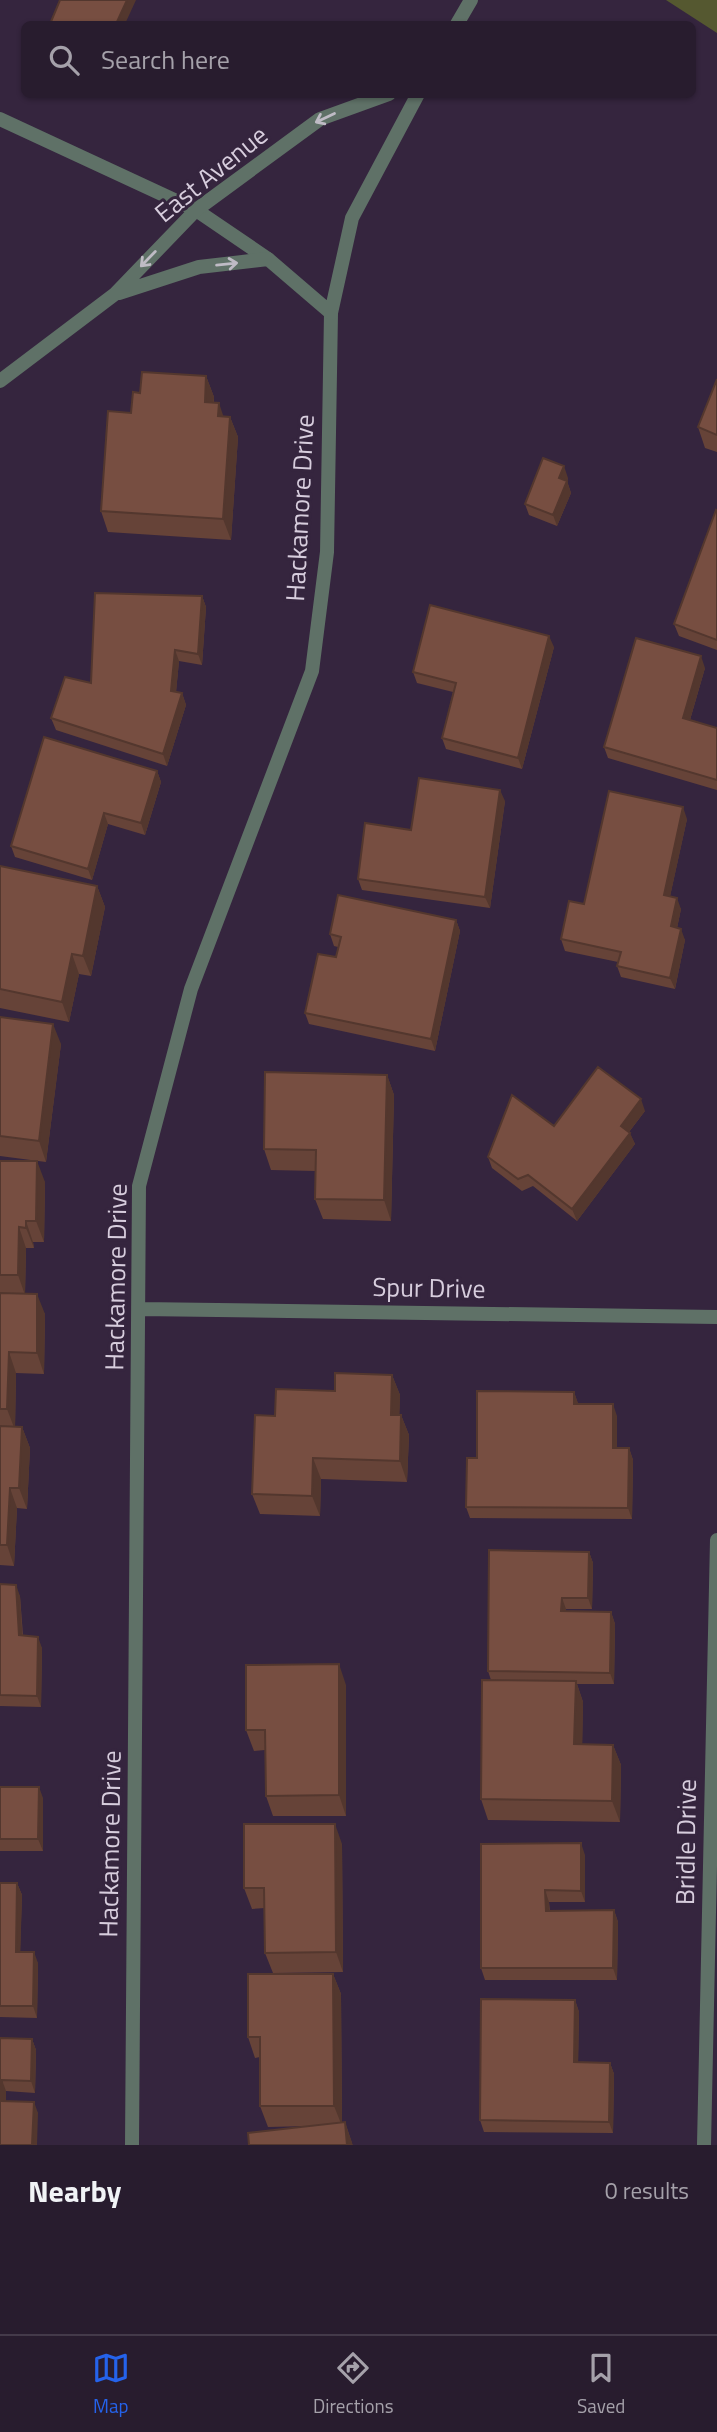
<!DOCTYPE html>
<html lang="en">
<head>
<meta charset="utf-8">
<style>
  :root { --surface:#281c2e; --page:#34293a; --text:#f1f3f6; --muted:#a5a1aa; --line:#443a4a; --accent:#2563eb }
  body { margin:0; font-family:"Titillium Web",sans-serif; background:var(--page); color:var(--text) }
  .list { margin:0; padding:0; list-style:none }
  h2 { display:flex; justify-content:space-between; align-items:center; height:91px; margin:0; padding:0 28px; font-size:30px }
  h2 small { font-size:23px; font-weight:400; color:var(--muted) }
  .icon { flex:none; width:38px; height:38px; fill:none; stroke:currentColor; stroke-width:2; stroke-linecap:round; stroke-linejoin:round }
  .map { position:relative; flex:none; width:717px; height:2145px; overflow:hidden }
  .search { position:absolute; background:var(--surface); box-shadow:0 2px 5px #0004; left:21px; right:21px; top:21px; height:77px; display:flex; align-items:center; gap:18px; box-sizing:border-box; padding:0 24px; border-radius:10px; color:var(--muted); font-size:26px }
  .sheet { height:189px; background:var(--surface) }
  nav { display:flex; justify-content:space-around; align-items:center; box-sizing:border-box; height:98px; border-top:2px solid var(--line); background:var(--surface); font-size:19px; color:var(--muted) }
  nav a { display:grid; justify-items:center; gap:4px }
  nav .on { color:var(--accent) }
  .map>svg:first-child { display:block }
</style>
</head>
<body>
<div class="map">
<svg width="717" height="2145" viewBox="0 0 717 2145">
  <rect width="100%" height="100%" fill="#35253e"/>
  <path fill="#555830" d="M 666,0 L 717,0 L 717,33 Z"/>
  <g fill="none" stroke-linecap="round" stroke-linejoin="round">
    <path stroke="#5f7167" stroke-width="14" d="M 0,119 L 196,210 L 268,259
      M 140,1309 L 717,1317
      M 132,2145 L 139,1186 L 191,989 L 312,671 L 327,552 L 331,313
      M 704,2145 L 717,1540"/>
    <path stroke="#5f7167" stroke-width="14" d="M 457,24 L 471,0
      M 119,293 L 199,267 L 268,259 L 331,313 L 352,218 L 418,94
      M 0,381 L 115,294 L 196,210 L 320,119 L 389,94"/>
  </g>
  <path fill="#664338" d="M 206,376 L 214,397 L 214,403 L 223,416 L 230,417 L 238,437 L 231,540 L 108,532 L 101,511 L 131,413 L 140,393 Z
    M 717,379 L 717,452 L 705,448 L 698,427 Z
    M 568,478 L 567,481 L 571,493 L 557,526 L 529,515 L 525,504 Z
    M 717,511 L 717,650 L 679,636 L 674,624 Z
    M 202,596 L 206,607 L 202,665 L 179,661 L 176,692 L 182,693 L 186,705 L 167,766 L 56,730 L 51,718 L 91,683 Z
    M 554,647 L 522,769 L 446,749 L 442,738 L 453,692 L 417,683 L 413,672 Z
    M 705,668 L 690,720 L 717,728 L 717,790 L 608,758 L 604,747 Z
    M 157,771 L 161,782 L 145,835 L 108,824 L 92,880 L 15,857 L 11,846 Z
    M 505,801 L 490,908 L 362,890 L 358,879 L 411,830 Z
    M 687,819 L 670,896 L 681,909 L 677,928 L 685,940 L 675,989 L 621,977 L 617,966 L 618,962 L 565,951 L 561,939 L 584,904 Z
    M 0,866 L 97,886 L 105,907 L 91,976 L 79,974 L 69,1022 L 0,1008 Z
    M 456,920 L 460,931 L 435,1051 L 309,1024 L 305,1013 L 336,957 L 338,947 L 334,946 L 330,934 Z
    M 0,1017 L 61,1044 L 46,1162 L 0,1156 Z
    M 387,1075 L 394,1095 L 391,1221 L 323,1219 L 315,1199 L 316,1171 L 271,1170 L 264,1149 Z
    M 645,1111 L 629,1132 L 635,1144 L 577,1221 L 533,1186 L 522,1191 L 492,1168 L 488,1157 L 554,1126 Z
    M 0,1161 L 45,1182 L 44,1242 L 33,1242 L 34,1248 L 26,1248 L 25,1294 L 45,1314 L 44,1374 L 16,1373 L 15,1427 L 22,1427 L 30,1448 L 27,1509 L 17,1508 L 14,1566 L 0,1565 Z
    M 392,1375 L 400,1395 L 399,1415 L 401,1415 L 409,1435 L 407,1482 L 321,1479 L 320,1516 L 260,1514 L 252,1494 L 275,1416 L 335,1391 Z
    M 574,1392 L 578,1404 L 617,1416 L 617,1448 L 629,1448 L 633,1460 L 632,1519 L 470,1518 L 466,1507 L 477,1458 Z
    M 589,1552 L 593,1563 L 592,1609 L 566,1609 L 566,1611 L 611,1612 L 615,1624 L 614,1684 L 577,1684 L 583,1702 L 582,1744 L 613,1745 L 621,1765 L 620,1822 L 488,1820 L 481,1799 L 491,1680 L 488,1671 Z
    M 0,1584 L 20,1596 L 23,1635 L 42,1648 L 41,1707 L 0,1706 Z
    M 346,1685 L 346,1816 L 273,1816 L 266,1796 L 265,1750 L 254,1751 L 246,1730 Z
    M 0,1787 L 43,1798 L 43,1851 L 0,1851 Z
    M 342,1844 L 343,1972 L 273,1973 L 265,1953 L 265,1908 L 252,1909 L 244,1888 Z
    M 481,1844 L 585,1855 L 585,1902 L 549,1902 L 550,1911 L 614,1910 L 618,1922 L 617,1980 L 485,1980 L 481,1968 Z
    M 0,1883 L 17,1883 L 22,1895 L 20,1952 L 38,1963 L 37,2018 L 0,2017 Z
    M 333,1974 L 341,1994 L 342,2123 L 345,2122 L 352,2143 L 309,2126 L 268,2127 L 260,2106 L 260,2057 L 255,2058 L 248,2037 Z
    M 575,2000 L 579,2012 L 578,2062 L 610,2063 L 614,2074 L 613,2133 L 484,2132 L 480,2120 Z
    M 0,2038 L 32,2039 L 36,2050 L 35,2093 L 6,2091 L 6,2101 L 38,2113 L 0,2145 Z"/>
  <path fill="#53372e" d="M 127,0 L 136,0 L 125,24 L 116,24 Z
    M 206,376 L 214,397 L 212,423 L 205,402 Z
    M 219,403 L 226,424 L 218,416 Z
    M 230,417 L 238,437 L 231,540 L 223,519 Z
    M 564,466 L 568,478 L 564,489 L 559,478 Z
    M 567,481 L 571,493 L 557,526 L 553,515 Z
    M 202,596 L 206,607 L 202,665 L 198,654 Z
    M 549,636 L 554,647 L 522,769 L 518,758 Z
    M 175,650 L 179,661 L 175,703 L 171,691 Z
    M 701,656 L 705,668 L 687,730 L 683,718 Z
    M 182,693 L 186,705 L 167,766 L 163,754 Z
    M 157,771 L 161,782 L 145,835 L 141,823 Z
    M 500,790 L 505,801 L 490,908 L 485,897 Z
    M 683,807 L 687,819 L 668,906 L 664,895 Z
    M 104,813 L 108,824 L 92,880 L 88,869 Z
    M 97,886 L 105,907 L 91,976 L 83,956 Z
    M 677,898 L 681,909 L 675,938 L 671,926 Z
    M 456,920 L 460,931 L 435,1051 L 431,1039 Z
    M 681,929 L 685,940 L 675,989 L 670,978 Z
    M 72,954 L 79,974 L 69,1022 L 62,1002 Z
    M 53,1024 L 61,1044 L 46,1162 L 39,1141 Z
    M 387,1075 L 394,1095 L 391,1221 L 384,1200 Z
    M 641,1099 L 645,1111 L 625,1137 L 621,1126 Z
    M 630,1133 L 635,1144 L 577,1221 L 572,1209 Z
    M 37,1161 L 45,1182 L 44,1242 L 36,1221 Z
    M 26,1221 L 33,1242 L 34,1248 L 26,1228 Z
    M 19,1227 L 26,1248 L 25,1295 L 18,1275 Z
    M 37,1294 L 45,1314 L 44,1374 L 37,1353 Z
    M 9,1352 L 16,1373 L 15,1430 L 7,1409 Z
    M 392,1375 L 400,1395 L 399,1435 L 391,1415 Z
    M 574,1392 L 578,1403 L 578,1415 L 574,1404 Z
    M 613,1404 L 617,1416 L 617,1459 L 613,1448 Z
    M 401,1415 L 409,1435 L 407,1482 L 400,1461 Z
    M 22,1427 L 30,1448 L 27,1509 L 19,1488 Z
    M 629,1448 L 633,1460 L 632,1519 L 628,1508 Z
    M 313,1458 L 321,1479 L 320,1516 L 312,1496 Z
    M 10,1488 L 17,1508 L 14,1566 L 7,1545 Z
    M 589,1552 L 593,1563 L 592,1609 L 588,1598 Z
    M 16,1585 L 20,1596 L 23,1646 L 19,1635 Z
    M 562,1598 L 566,1609 L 566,1623 L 561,1611 Z
    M 611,1612 L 615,1624 L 614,1684 L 610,1673 Z
    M 38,1637 L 42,1648 L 41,1707 L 37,1696 Z
    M 339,1664 L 346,1685 L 346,1816 L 339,1795 Z
    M 576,1681 L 583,1702 L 582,1764 L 574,1744 Z
    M 613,1745 L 621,1765 L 620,1822 L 612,1801 Z
    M 39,1787 L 43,1798 L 43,1851 L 38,1839 Z
    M 335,1824 L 342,1844 L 343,1972 L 336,1952 Z
    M 581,1843 L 585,1855 L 585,1902 L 581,1891 Z
    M 17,1883 L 22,1895 L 20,1963 L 16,1952 Z
    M 545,1890 L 549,1902 L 550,1922 L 546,1911 Z
    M 614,1910 L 618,1922 L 617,1980 L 613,1968 Z
    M 34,1952 L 38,1963 L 37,2018 L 33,2006 Z
    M 333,1974 L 341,1994 L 342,2126 L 334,2106 Z
    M 575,2000 L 579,2012 L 578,2074 L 574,2062 Z
    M 32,2039 L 36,2050 L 35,2093 L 31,2081 Z
    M 610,2063 L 614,2074 L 613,2133 L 609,2122 Z
    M 2,2080 L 6,2091 L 6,2112 L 2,2101 Z
    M 34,2102 L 38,2113 L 37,2145 L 32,2145 Z
    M 345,2122 L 352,2143 L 353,2145 L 347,2145 Z"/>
  <path fill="#774e41" stroke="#53372e" stroke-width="2" d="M 60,0 L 127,0 L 116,24 L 50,24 Z
    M 142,372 L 206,376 L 205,402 L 219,403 L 218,416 L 230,417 L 223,519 L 101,511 L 108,411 L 131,413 L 133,392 L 140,393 Z
    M 717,379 L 717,435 L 698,427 Z
    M 543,458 L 564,466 L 559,478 L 567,481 L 553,515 L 525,504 Z
    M 716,510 L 717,511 L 717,640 L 674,624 Z
    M 95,593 L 202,596 L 198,654 L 175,650 L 171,691 L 182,693 L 163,754 L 51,718 L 65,677 L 91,683 Z
    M 430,605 L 549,636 L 518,758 L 442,738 L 456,683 L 413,672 Z
    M 636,638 L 701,656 L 683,718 L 717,728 L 717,780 L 604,747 Z
    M 44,737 L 157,771 L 141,823 L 104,813 L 88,869 L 11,846 Z
    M 419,778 L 500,790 L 485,897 L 358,879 L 365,823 L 411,830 Z
    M 609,791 L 683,807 L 664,895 L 677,898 L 671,926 L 681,929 L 670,978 L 617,966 L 621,952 L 561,939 L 569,901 L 584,904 Z
    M 0,866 L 97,886 L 83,956 L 72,954 L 62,1002 L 0,989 Z
    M 338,895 L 456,920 L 431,1039 L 305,1013 L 318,954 L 336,957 L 341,937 L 330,934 Z
    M 0,1017 L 53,1024 L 39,1141 L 0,1136 Z
    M 598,1067 L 641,1099 L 621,1126 L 630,1133 L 572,1209 L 528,1175 L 518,1179 L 488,1157 L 512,1095 L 554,1126 Z
    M 265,1072 L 387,1075 L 384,1200 L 315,1199 L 316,1150 L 264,1149 Z
    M 0,1161 L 37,1161 L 36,1221 L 26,1221 L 26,1228 L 19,1227 L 18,1275 L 0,1275 Z
    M 0,1293 L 37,1294 L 37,1353 L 9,1352 L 7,1409 L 0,1409 Z
    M 335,1373 L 392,1375 L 391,1415 L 401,1415 L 400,1461 L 313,1458 L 312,1496 L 252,1494 L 255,1415 L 275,1416 L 276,1389 L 335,1391 Z
    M 477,1391 L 574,1392 L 574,1404 L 613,1404 L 613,1448 L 629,1448 L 628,1508 L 466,1507 L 467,1458 L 477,1458 Z
    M 0,1426 L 22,1427 L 19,1488 L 10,1488 L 7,1545 L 0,1545 Z
    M 489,1550 L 589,1552 L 588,1598 L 562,1598 L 561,1611 L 611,1612 L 610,1673 L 488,1671 Z
    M 0,1584 L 16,1585 L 19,1635 L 38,1637 L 37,1696 L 0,1695 Z
    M 339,1664 L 339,1795 L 266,1796 L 265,1730 L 246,1730 L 246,1665 Z
    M 482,1680 L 576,1681 L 574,1744 L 613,1745 L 612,1801 L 481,1799 Z
    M 0,1787 L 39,1787 L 38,1839 L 0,1839 Z
    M 244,1824 L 335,1824 L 336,1952 L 265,1953 L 264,1888 L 244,1888 Z
    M 581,1843 L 581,1891 L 545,1890 L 546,1911 L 614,1910 L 613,1968 L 481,1968 L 481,1844 Z
    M 0,1883 L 17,1883 L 16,1952 L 34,1952 L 33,2006 L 0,2006 Z
    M 248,1974 L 333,1974 L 334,2106 L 260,2106 L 260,2037 L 248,2037 Z
    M 481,1999 L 575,2000 L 574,2062 L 610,2063 L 609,2122 L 480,2120 Z
    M 0,2038 L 32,2039 L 31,2081 L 2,2080 L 2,2101 L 34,2102 L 32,2145 L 0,2145 Z
    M 345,2122 L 347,2145 L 249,2145 L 248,2133 Z"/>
  <defs><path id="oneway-shaft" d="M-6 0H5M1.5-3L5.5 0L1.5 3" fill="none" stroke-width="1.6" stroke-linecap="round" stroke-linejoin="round" transform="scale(1.75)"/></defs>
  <g stroke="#bfbbc5">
    <use href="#oneway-shaft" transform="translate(325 118) rotate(155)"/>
    <use href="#oneway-shaft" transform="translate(148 259) rotate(134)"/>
    <use href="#oneway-shaft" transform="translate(227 264) rotate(-6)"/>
  </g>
  <g text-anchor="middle" stroke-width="6" stroke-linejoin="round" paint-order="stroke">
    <g font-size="26" fill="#d7cddd" stroke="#35253e">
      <text transform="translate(211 174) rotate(-39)" y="9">East Avenue</text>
      <text transform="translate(300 508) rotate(-87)" y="9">Hackamore Drive</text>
      <text transform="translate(116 1277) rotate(-89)" y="9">Hackamore Drive</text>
      <text transform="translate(429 1288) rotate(1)" y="9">Spur Drive</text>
      <text transform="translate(686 1842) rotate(-89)" y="9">Bridle Drive</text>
      <text transform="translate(110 1844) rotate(-89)" y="9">Hackamore Drive</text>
    </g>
  </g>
</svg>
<div class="search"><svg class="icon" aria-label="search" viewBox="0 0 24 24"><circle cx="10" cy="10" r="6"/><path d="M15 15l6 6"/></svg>Search here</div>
</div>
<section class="sheet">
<h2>Nearby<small>0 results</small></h2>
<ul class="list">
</ul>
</section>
<nav>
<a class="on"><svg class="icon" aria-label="map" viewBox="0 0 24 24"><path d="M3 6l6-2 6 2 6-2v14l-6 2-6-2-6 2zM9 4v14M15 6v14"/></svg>Map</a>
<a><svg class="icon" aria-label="directions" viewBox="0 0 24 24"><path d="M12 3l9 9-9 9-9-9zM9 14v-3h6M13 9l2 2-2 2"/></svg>Directions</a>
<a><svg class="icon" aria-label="saved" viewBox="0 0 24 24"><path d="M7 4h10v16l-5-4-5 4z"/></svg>Saved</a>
</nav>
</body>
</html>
